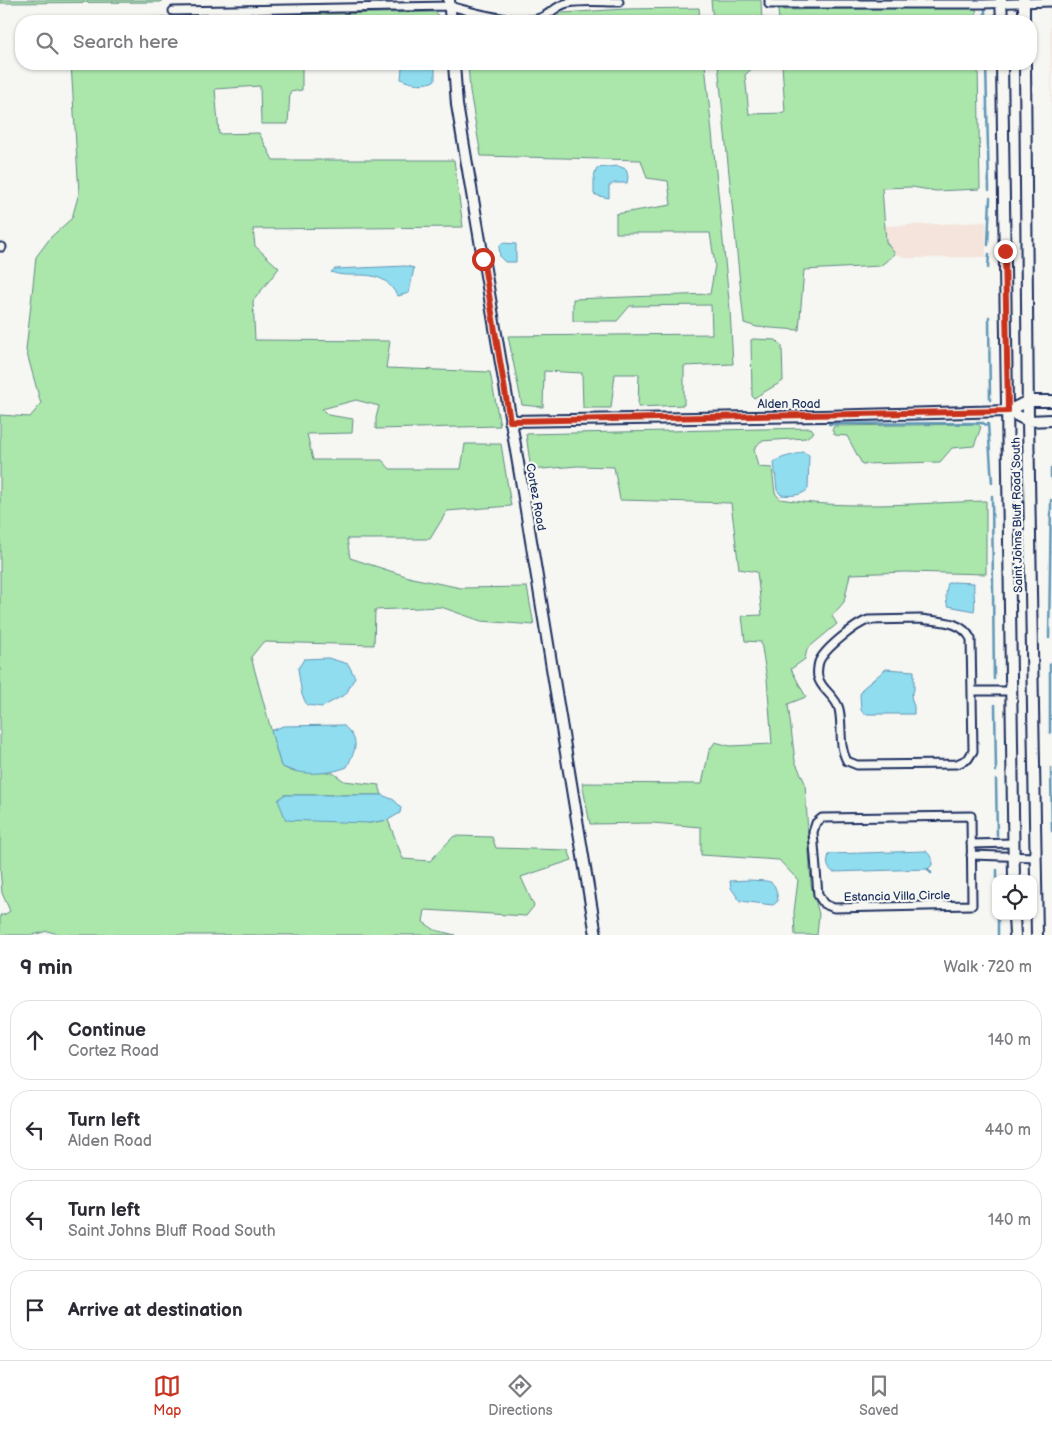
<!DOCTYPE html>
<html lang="en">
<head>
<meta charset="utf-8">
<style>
  :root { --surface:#fff; --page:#f2f2f3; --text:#2b2b33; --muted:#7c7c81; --line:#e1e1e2; --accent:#c8321e }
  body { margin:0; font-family:"Balsamiq Sans",sans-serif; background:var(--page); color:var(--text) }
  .controls { position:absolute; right:15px; bottom:15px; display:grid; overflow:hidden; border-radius:10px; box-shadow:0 1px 4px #0004 }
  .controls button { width:45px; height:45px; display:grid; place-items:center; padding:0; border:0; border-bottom:1px solid var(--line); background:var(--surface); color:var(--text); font:25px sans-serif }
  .stop { position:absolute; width:15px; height:15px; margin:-11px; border:4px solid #c8321e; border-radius:50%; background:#fff }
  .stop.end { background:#c8321e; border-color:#fff; box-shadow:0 1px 5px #0008 }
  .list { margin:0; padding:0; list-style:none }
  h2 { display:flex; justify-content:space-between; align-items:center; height:65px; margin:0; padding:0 20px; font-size:21px }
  h2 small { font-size:16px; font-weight:400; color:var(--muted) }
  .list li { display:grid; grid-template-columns:32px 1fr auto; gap:15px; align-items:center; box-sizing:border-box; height:80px; margin:0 10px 10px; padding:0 10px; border:1px solid var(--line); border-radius:20px }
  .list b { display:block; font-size:19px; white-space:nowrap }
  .list p { margin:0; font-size:16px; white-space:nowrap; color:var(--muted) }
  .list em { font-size:16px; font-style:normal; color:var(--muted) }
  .icon { flex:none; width:28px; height:28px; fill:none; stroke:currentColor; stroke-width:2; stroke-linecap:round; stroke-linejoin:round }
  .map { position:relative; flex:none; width:1052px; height:935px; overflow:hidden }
  .search { position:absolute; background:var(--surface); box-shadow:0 1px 4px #0004; left:15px; right:15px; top:15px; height:55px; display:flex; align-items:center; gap:12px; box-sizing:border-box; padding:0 18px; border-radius:20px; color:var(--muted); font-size:19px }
  .sheet { height:425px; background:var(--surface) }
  nav { display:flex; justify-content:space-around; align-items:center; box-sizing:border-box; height:70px; border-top:1px solid var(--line); background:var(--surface); font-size:14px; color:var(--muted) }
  nav a { display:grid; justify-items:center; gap:2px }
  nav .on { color:var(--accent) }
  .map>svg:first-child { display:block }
</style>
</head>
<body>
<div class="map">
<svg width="1052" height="935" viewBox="0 0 1052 935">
  <rect width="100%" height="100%" fill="#f6f6f2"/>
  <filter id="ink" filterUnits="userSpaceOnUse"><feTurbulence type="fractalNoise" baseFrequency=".02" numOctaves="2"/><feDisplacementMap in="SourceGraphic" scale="10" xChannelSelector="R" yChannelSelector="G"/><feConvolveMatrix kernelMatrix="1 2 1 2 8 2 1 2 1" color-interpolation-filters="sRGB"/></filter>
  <g filter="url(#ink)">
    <path fill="#f4e4db" d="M 1050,0 L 1052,0 L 1052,143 L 1050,7 Z
      M 986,222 L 986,257 L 907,258 L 895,254 L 886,242 L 885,226 Z"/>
    <path fill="#abe6ab" stroke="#638a84" d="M 0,0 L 161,0 L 161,2 L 0,3 Z
      M 711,0 L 761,0 L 762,21 L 713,21 Z
      M 976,7 L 977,21 L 779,21 L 778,10 Z
      M 699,8 L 700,21 L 547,21 L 562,13 L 625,9 Z
      M 436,12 L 440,21 L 68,21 L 68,19 Z
      M 71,64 L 302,64 L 302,90 L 290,92 L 288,124 L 261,124 L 260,86 L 215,89 L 219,134 L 259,133 L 273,160 L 454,160 L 463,227 L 253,229 L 255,246 L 279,268 L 253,301 L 255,340 L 390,341 L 386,368 L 490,372 L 500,426 L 376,429 L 376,418 L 379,406 L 356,400 L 322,409 L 328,415 L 353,419 L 352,433 L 307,434 L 313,460 L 382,460 L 390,469 L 461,469 L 465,444 L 501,444 L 511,506 L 447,511 L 430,539 L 347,539 L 350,558 L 412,578 L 461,588 L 527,587 L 534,625 L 481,621 L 441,607 L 375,610 L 374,645 L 263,642 L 251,657 L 281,766 L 291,771 L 333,773 L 344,781 L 379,785 L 382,795 L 284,795 L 369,823 L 388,820 L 403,859 L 430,861 L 454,836 L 492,837 L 496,848 L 568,850 L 572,860 L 521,877 L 534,906 L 526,916 L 425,910 L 423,922 L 435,930 L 455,935 L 62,935 L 47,931 L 33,935 L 0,935 L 0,915 L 4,915 L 10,911 L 2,893 L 0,867 L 0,415 L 30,417 L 41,404 L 26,350 L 36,257 L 51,237 L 72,218 L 79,193 Z
      M 468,64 L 705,64 L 730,310 L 733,364 L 684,366 L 684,405 L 638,407 L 639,374 L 615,374 L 611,408 L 583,408 L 582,373 L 544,371 L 543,407 L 522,405 L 508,336 L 712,334 L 711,305 L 630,306 L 617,321 L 573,321 L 573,299 L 710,294 L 715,265 L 710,233 L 616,233 L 616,214 L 671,205 L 668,181 L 647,178 L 641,160 L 481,156 L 470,91 Z
      M 718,64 L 757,64 L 745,75 L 749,114 L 785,113 L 782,64 L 978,64 L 980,189 L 936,191 L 912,187 L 882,188 L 886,242 L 895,254 L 880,266 L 804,270 L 799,330 L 757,327 L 744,323 Z
      M 753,339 L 776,340 L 782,346 L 783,381 L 754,398 L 752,396 L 751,340 Z
      M 977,424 L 981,427 L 974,446 L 952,448 L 940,462 L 862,464 L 847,436 L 835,435 L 832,430 L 834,426 Z
      M 811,428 L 814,432 L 806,438 L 761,441 L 754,449 L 758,467 L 772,468 L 775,493 L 780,499 C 848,510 918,503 986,501 L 986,574 L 905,572 L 850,574 L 844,602 L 832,616 L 837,624 L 807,649 L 805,659 L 791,669 L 806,697 L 788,704 L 795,761 L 805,783 L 811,885 L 819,914 L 817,935 L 795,935 L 794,912 L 798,880 L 779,860 L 701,855 L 701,827 L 652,823 L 590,824 L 582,783 L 702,784 L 709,751 L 715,742 L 730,746 L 772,744 L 767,679 L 761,642 L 745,641 L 742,616 L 762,615 L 757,572 L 739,569 L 731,503 L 620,500 L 614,467 L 577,466 L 531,470 L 526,434 Z"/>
    <path fill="#90ddf0" stroke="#6197b6" d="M 430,65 L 435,69 L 435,80 C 428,86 409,84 401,79 L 402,68 L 405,66 Z
      M 618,166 L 626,169 L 628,177 L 627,183 L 614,183 L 609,186 L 609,198 L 599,196 L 594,194 L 594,177 L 597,168 Z
      M 503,243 L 516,244 L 516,262 L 505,262 L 500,257 L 499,246 Z
      M 406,266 L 414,268 L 409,293 L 398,296 C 394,291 390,284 385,281 C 368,270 348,279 331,272 L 335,269 Z
      M 803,452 L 809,455 L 808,489 C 802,496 790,496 781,495 L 777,490 L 774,462 C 780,457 795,455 803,452 Z
      M 953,582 L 974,583 C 973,591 976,604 974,611 L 948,606 C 945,599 946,590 948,583 Z
      M 328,658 L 348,664 L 355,677 L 346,694 L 322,707 L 307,705 L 302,695 L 298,669 L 304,659 Z
      M 886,669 L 914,671 L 914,690 L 911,696 L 912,701 L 914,706 L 914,714 L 864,714 L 861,710 L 860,695 L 862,689 Z
      M 343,725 C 361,741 356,748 347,767 C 328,775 299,776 281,766 L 271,731 L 283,726 Z
      M 284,795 L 382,795 L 394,800 L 401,807 L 400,813 L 388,820 L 369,823 L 286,820 L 278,800 Z
      M 926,851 L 932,858 L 932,865 L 928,869 L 833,872 C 826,867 827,862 829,854 Z
      M 750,880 C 771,882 775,877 778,901 L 773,905 L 740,901 L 731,888 L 730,881 Z"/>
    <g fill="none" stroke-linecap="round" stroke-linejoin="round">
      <path stroke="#6197b6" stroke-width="2.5" d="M 985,9 L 985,21
        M 986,64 L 989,190
        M 988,245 L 990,198
        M 988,268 L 989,254
        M 989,317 L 990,400
        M 829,424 L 983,423 L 988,426
        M 988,424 L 992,483
        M 1051,469 L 1051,477
        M 992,496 L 994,679
        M 1049,638 L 1051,500
        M 1050,664 L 1050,733
        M 995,705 L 996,771
        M 1051,768 L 1052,831
        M 996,780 L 997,836
        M 928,869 L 931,873
        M 997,870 L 997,879
        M 998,916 L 998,935"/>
      <defs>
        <path id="street" d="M 769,0 L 769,4 L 983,4 L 1052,2
          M 173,11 L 450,6 C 471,12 516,24 537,19 C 548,17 556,5 568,3 C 584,0 603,2 619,2
          M 0,247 L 2,247
          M 920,619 C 940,622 961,620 971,639 L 973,751 L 968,759 L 957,764 L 857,765 L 847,761 C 838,745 843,726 839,709 C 836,696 821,690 818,677 C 817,673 818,665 819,662 C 824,649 856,624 868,620 Z
          M 972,691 L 1011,691
          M 971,816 L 972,905 L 834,908 L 824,904 L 818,895 L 813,832 L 816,823 L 822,818 Z
          M 971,844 L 1014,843
          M 971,855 L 1036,857"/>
        <path id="secondary" d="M 449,0 L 451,21
          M 1001,0 L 1002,21
          M 1024,0 L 1024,21
          M 454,64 L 457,105 L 469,176 L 522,486 L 596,935
          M 1002,64 L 1014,879
          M 1025,64 L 1028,421 L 1037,935
          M 1008,411 L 1028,421 L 1052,420
          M 510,421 L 823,416 L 1008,411 L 1028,401 L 1052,401
          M 1014,916 L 1015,935"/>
      </defs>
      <use href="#street" stroke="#1b2f5e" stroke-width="11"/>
      <use href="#secondary" stroke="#1b2f5e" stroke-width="14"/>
      <use href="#street" stroke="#f6f6f2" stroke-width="7"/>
      <use href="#secondary" stroke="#f6f6f2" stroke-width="10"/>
    </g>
  </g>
  <g fill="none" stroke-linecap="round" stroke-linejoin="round" filter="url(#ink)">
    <path stroke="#c8321e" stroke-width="6" d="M 483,259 L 510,421 L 1008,411 L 1005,251"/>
  </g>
  <g text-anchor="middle" stroke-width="4.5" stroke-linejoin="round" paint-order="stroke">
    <g font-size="12" fill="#1b2f5e" stroke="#f6f6f2">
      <text x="789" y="408">Alden Road</text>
      <text transform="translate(536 497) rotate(80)" y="4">Cortez Road</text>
      <text transform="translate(1017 515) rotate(-91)" y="4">Saint Johns Bluff Road South</text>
      <text transform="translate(897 896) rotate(-1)" y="4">Estancia Villa Circle</text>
    </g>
  </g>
</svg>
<div class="controls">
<button><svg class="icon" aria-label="locate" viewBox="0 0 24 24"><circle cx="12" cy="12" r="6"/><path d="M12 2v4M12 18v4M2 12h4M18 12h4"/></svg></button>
</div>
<div class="stop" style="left:483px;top:259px"></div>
<div class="stop end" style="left:1005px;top:251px"></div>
<div class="search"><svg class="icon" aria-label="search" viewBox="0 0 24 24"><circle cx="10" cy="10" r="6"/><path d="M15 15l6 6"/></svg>Search here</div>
</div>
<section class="sheet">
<h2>9 min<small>Walk · 720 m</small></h2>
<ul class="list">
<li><svg class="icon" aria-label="ahead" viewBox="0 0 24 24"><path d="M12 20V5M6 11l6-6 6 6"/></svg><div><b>Continue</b><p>Cortez Road</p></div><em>140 m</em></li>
<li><svg class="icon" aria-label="left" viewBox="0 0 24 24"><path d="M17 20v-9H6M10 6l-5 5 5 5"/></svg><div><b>Turn left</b><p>Alden Road</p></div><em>440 m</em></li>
<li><svg class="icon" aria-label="left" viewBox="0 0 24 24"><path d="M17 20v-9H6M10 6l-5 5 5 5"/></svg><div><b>Turn left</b><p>Saint Johns Bluff Road South</p></div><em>140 m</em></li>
<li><svg class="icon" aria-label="arrive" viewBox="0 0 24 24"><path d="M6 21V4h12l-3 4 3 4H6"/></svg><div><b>Arrive at destination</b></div></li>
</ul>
</section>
<nav>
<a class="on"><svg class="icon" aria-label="map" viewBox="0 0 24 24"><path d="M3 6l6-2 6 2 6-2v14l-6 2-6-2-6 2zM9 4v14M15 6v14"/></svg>Map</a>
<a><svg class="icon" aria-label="directions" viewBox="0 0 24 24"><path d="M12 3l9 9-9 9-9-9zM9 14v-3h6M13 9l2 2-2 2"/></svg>Directions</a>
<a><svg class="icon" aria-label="saved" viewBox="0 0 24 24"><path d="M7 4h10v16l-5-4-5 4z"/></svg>Saved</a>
</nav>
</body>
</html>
